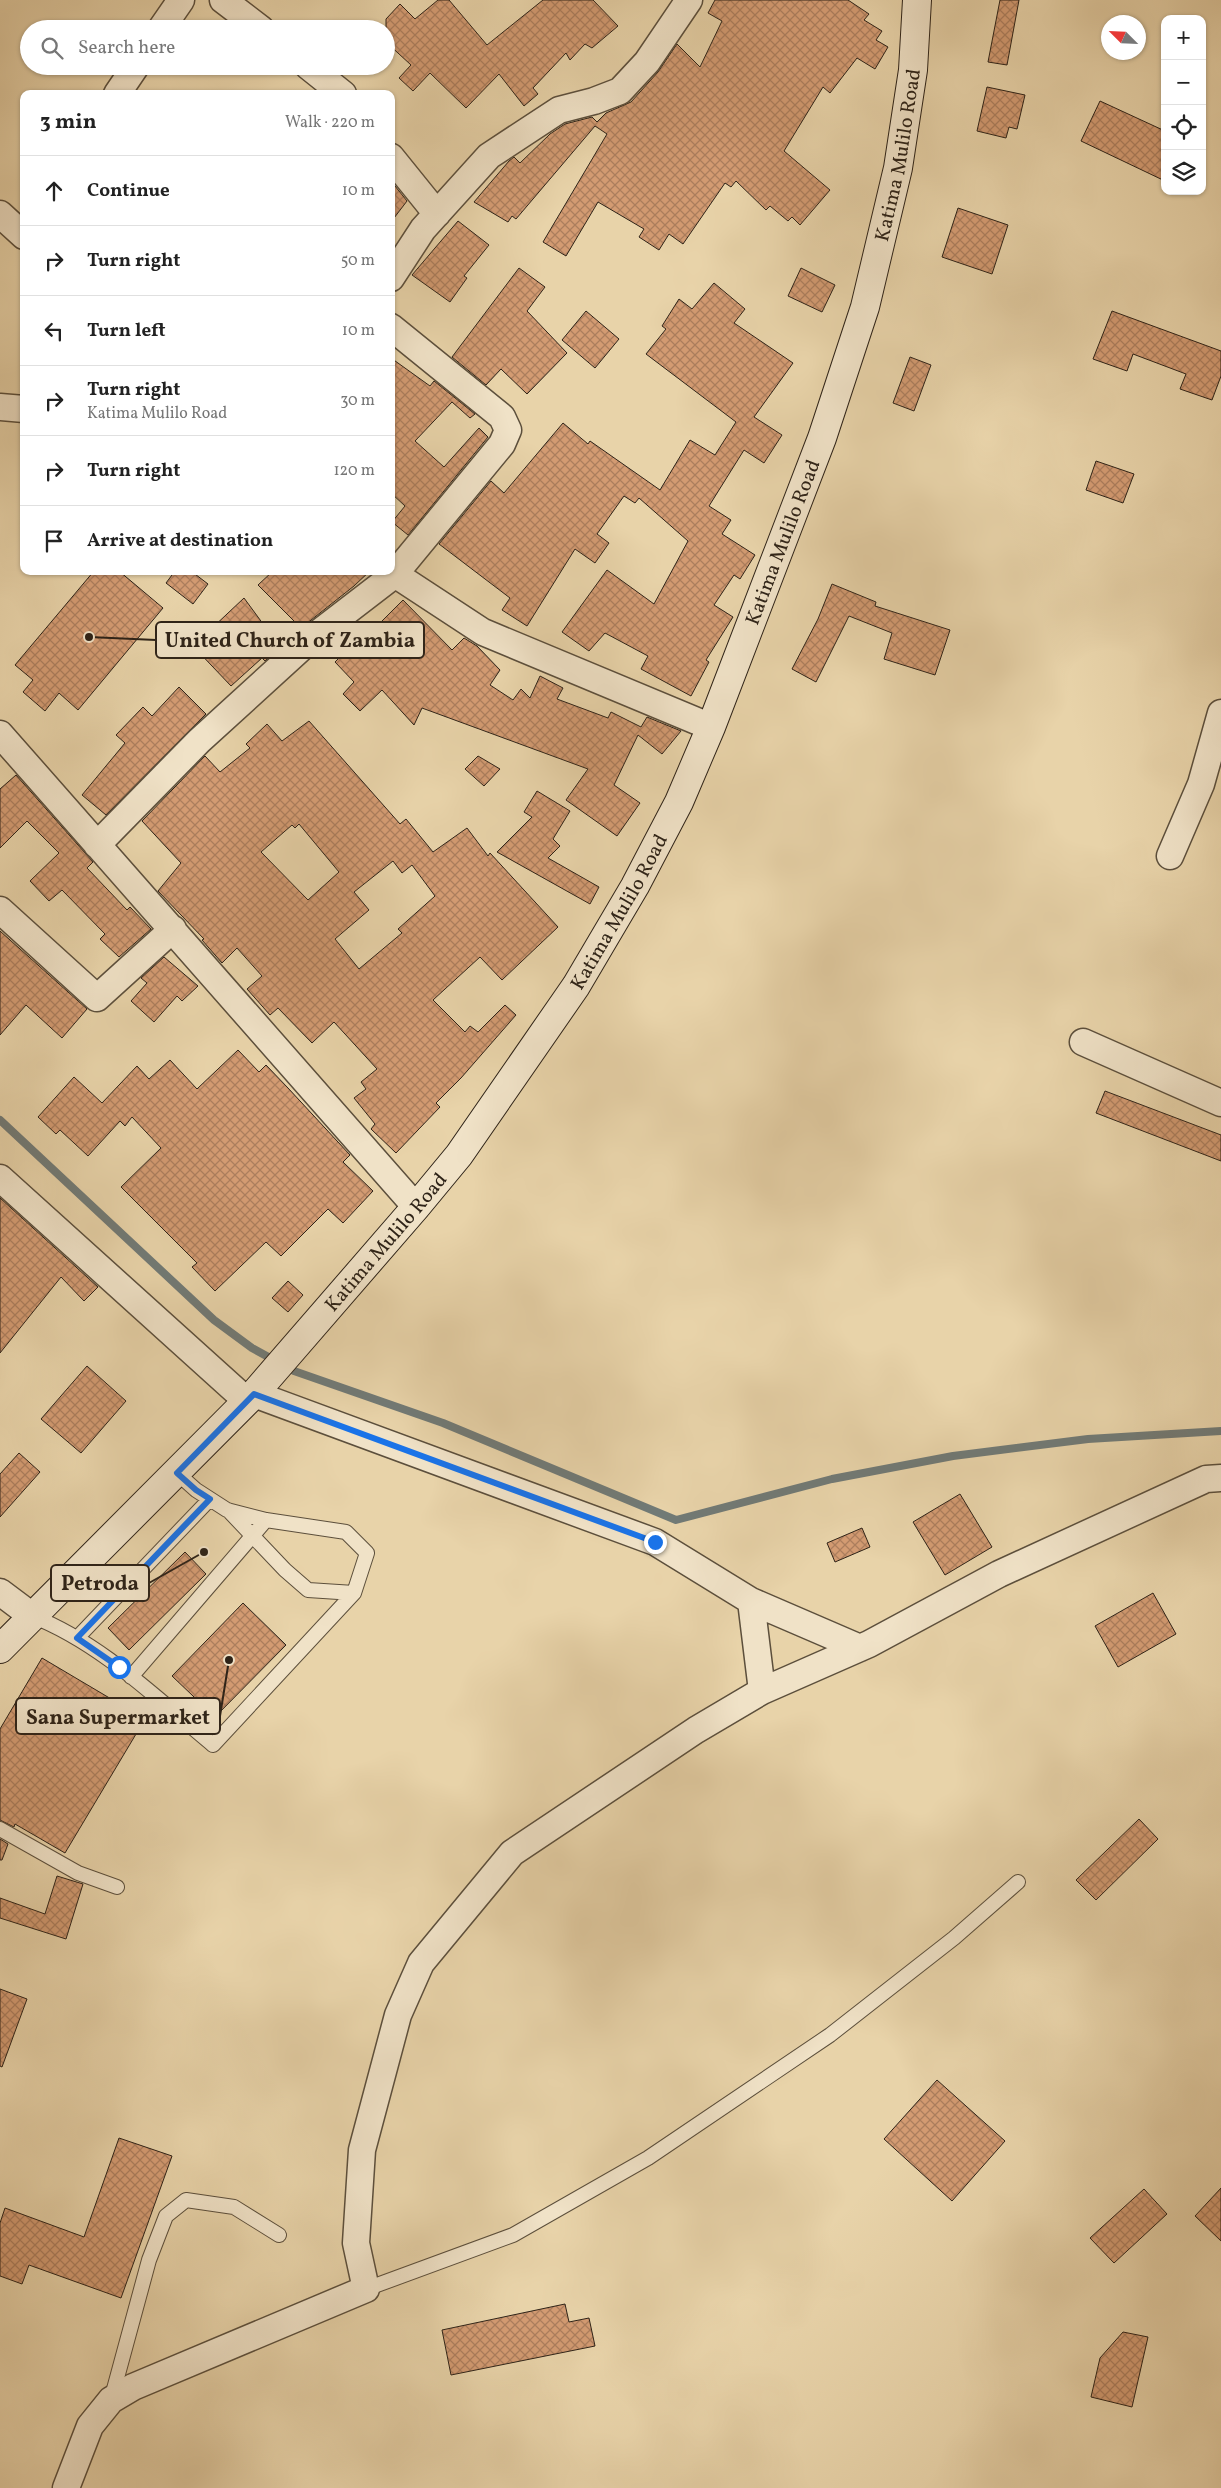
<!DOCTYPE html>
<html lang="en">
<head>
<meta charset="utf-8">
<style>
  :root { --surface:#fff; --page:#f6f6f6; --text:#222; --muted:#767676; --line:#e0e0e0 }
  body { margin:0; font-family:Vollkorn,serif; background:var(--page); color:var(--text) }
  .controls { position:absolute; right:15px; top:15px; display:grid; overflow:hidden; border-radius:10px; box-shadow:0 1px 4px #0004 }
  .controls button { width:45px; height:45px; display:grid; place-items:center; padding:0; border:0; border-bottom:1px solid var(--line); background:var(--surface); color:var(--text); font:25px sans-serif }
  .compass { position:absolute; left:1101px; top:15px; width:45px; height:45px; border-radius:50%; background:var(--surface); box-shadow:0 1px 4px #0004; rotate:294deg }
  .stop { position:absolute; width:15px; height:15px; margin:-11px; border:4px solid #1a73e8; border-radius:50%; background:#fff }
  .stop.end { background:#1a73e8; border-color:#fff; box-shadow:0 1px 5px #0008 }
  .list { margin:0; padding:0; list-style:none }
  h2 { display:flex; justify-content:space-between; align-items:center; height:65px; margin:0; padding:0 20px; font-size:21px }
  h2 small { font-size:16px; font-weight:400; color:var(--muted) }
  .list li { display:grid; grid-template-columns:32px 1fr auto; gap:15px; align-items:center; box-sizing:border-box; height:70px; padding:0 20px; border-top:1px solid var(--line) }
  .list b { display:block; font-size:19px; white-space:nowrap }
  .list p { margin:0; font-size:16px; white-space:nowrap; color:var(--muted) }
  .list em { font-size:16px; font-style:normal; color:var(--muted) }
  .icon { flex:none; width:28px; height:28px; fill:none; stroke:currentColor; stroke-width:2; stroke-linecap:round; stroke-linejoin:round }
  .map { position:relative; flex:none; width:1221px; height:2488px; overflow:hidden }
  .search { position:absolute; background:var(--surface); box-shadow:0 1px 4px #0004; left:20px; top:20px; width:375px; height:55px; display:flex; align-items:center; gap:12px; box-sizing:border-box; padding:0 18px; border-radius:28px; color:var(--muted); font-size:19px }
  .panel { position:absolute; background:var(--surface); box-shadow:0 1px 4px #0004; left:20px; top:90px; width:375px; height:485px; border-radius:10px }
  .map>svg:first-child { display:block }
</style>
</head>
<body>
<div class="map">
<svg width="1221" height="2488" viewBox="0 0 1221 2488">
  <defs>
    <pattern id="building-cross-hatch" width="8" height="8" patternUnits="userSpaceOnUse" patternTransform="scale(1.25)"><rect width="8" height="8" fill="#d39b72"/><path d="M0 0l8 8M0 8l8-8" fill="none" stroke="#ac7e5d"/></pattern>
  </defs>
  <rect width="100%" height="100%" fill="#e8d3a9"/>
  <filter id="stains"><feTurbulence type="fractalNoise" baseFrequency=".004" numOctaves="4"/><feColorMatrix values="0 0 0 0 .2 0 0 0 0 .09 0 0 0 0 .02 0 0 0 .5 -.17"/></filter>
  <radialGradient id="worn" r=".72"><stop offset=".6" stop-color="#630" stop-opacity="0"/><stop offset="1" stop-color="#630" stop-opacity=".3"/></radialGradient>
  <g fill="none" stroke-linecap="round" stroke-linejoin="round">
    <path stroke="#717a76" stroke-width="8" d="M 0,1120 L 214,1320 L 252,1348 L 294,1371 L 443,1423 L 676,1520 L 832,1479 L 953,1456 L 1088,1439 L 1221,1431"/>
  </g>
  <path fill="url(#building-cross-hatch)" stroke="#2e2318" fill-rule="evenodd" d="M 438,0 L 449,0 L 487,45 L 543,0 L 593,0 L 618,26 L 592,48 L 585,44 L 570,60 L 566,53 L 533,88 L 538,94 L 524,106 L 499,74 L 466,108 L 430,73 L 413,91 L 399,78 L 411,65 L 386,42 L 386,19 L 400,4 L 415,19 Z
    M 715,0 L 848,0 L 869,14 L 864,20 L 882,31 L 876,40 L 888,47 L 875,69 L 857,58 L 830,93 L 823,87 L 784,151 L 830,190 L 800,225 L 792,217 L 788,221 L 770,206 L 766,210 L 736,181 L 731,187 L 725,183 L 683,244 L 669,234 L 659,250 L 639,237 L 644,229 L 598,202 L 566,256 L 543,242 L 607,134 L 595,126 L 516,219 L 512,216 L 508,222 L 474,202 L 509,161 L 514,157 L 520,163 L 550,134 L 565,124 L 592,117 L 597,122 L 606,113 L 631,102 L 658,72 L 677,44 L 700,67 L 722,21 L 708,13 Z
    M 1000,0 L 1019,0 L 1007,65 L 988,62 Z
    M 987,87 L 1025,95 L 1017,129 L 1009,127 L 1006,138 L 977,131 Z
    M 1100,101 L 1165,131 L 1165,181 L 1081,141 Z
    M 391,181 L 407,201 L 391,222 Z
    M 958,208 L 1008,225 L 992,274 L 942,257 Z
    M 458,221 L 489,245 L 464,276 L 467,278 L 450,302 L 412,275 Z
    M 519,268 L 545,287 L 527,311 L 567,353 L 527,394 L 501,369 L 486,385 L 452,357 Z
    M 801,268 L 835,285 L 822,312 L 788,296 Z
    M 714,283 L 745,309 L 734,323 L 793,363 L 754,417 L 782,435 L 764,463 L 744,450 L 709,506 L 731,520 L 722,534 L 755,555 L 740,579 L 734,575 L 714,605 L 733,617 L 706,660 L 709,662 L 691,696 L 641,669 L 648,656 L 605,633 L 589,651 L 562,632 L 607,570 L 654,604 L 688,541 L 639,498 L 635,503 L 624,496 L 597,534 L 609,543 L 595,563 L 575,549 L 527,626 L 502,610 L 510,598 L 439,544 L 491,481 L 504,493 L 563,423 L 588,444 L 590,441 L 660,490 L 690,440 L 715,455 L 736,422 L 646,354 L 666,329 L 662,326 L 679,299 L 692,309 Z
    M 586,311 L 619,339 L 595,368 L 562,340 Z
    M 1112,311 L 1221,351 L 1221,376 L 1212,400 L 1180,389 L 1186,374 L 1133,354 L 1127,371 L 1093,359 Z
    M 910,357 L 931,365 L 914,411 L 893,403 Z
    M 391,358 L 430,386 L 434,381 L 475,414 L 470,418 L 452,402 L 415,441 L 444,467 L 479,428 L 488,437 L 408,535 L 392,522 L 405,506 L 391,493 Z
    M 1096,461 L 1134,474 L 1123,503 L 1086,490 Z
    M 94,571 L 119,571 L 163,608 L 78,710 L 59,693 L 45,711 L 23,692 L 33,680 L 15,665 Z
    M 175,571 L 191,571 L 208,584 L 193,604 L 166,583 Z
    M 273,571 L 370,571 L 354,586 L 301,628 L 258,585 Z
    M 832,584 L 876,602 L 875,606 L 950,630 L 935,675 L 884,659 L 892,633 L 849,616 L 816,682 L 792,669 L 818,619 Z
    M 244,598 L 280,647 L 265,661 L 262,658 L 231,686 L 193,646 Z
    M 403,600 L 452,650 L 464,638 L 477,646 L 500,670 L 490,685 L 513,700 L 521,689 L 530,698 L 540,676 L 563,688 L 557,699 L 608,718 L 611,712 L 641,727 L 647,717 L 681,731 L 662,754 L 638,735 L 614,785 L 640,803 L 617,836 L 566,800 L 588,769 L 422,708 L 414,725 L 382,690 L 360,711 L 343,694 L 354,682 L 335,662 L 359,638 L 362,641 Z
    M 179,687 L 206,714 L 106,815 L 82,795 L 125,743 L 116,735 L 143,707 L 152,716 Z
    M 309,721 L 400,824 L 406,819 L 433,852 L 467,828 L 488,856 L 490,853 L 558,927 L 502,980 L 480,957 L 433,1000 L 465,1032 L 470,1026 L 478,1032 L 505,1005 L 516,1015 L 461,1078 L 436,1103 L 440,1107 L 396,1153 L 371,1129 L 375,1124 L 354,1098 L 366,1089 L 361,1082 L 377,1069 L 334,1022 L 312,1043 L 278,1008 L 270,1015 L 247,989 L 262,976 L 237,948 L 222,963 L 202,940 L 204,939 L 158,891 L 181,863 L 142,821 L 205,756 L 220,772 L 250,748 L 246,744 L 267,724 L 282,741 ZM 299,824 L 339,872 L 308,900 L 261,852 L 292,825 L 295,828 ZM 393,861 L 402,873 L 412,865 L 435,896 L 398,929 L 402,933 L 359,969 L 335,939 L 369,910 L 354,892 Z
    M 478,756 L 500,769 L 484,786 L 465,769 Z
    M 16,775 L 93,862 L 87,868 L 127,910 L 130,907 L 151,929 L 119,957 L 100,939 L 105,934 L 62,890 L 49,901 L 30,881 L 59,853 L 27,821 L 0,848 L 0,789 Z
    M 537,791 L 570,811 L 553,839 L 560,846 L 548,858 L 599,887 L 590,904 L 497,852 L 532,817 L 524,812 Z
    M 0,931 L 87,1009 L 62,1038 L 26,1005 L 0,1035 Z
    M 164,957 L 198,986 L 182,1001 L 177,996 L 154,1022 L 131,1001 L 147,983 L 141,978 Z
    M 238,1050 L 259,1072 L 266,1065 L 288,1088 L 350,1155 L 343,1162 L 373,1191 L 343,1223 L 328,1209 L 281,1256 L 266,1242 L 215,1291 L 192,1267 L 197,1263 L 121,1187 L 161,1148 L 132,1117 L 125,1126 L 120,1121 L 88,1156 L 60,1130 L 56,1134 L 38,1117 L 74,1077 L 102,1103 L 137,1066 L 149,1079 L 170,1060 L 197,1089 Z
    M 1105,1091 L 1221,1135 L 1221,1161 L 1096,1113 Z
    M 0,1198 L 98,1287 L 84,1301 L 61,1277 L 0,1353 Z
    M 288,1281 L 303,1295 L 288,1312 L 272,1298 Z
    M 87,1366 L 126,1401 L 81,1453 L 41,1419 Z
    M 19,1453 L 40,1472 L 0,1517 L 0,1474 Z
    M 960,1494 L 992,1547 L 945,1575 L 913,1522 Z
    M 862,1528 L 870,1547 L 835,1562 L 827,1543 Z
    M 185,1552 L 206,1574 L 129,1650 L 108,1628 Z
    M 1153,1593 L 1176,1634 L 1118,1667 L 1095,1626 Z
    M 243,1603 L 286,1645 L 215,1717 L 172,1676 Z
    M 42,1658 L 145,1719 L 65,1853 L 15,1824 L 14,1827 L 0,1820 L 0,1729 Z
    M 1139,1819 L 1158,1839 L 1096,1900 L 1076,1880 Z
    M 0,1839 L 8,1844 L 2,1860 L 0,1860 Z
    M 57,1876 L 83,1884 L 66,1939 L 0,1918 L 0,1898 L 45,1914 Z
    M 0,1989 L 27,1999 L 2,2067 L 0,2066 Z
    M 937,2080 L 1005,2141 L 952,2201 L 884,2139 Z
    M 119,2138 L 172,2156 L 121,2298 L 29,2265 L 22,2284 L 0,2276 L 0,2223 L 5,2208 L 84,2237 Z
    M 1221,2188 L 1221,2241 L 1195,2216 Z
    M 1144,2189 L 1167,2214 L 1114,2263 L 1090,2238 Z
    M 565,2304 L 569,2322 L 589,2318 L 595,2346 L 451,2375 L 442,2330 Z
    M 1123,2332 L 1148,2337 L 1132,2407 L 1091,2397 L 1100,2358 Z"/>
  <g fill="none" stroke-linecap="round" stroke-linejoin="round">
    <defs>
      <path id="lane" d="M 228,1510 L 285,1570 L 308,1590 L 354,1593
        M 32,1616 C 101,1643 156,1698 213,1745 L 354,1593 L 367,1553 L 346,1532 L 266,1520 L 227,1510 L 196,1490 L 177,1473
        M 77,1638 L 210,1499
        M 131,1677 L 266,1520
        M 0,1829 L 78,1873 L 117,1887
        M 366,2289 L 513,2235 L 648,2158 L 830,2035 L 954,1938 L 1018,1882
        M 111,2400 L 149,2260 L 166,2216 L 186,2200 L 234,2207 L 279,2235"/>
      <path id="street" d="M 223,0 L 261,29
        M 161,29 L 181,0
        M 308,66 L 343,94
        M 117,94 L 136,66
        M 391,157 L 437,214
        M 0,214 L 24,236
        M 391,278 L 423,229 L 489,156 L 559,110 L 594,101 L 620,91 L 647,62 L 689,0
        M 0,407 L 24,409
        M 390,571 L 483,632 L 711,727
        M 0,734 L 416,1207
        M 97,845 L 199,741 L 312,638 L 394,575 L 502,444 L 508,430 L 502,417 L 391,327
        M 1170,856 L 1201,784 L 1221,713
        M 0,910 L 97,998 L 173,929
        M 1083,1042 L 1221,1103
        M 0,1178 L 247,1401
        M 254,1394 L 655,1542 L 751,1601 L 762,1691
        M 0,1592 L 32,1616
        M 751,1601 L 860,1648
        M 66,2488 L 90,2426 L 111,2400 L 133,2387 L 366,2289 L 356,2243 L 362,2150 L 398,2015 L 421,1963 L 512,1853 L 696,1730 L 762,1691 L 869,1644 L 999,1574 L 1206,1479 L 1221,1478"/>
      <g id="secondary">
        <path id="s1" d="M 0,1649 L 254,1394 L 416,1207 L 459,1155 L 576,986 L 635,886 L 679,802 L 711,727 L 822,438 L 865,307 L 898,168 L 913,70 L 917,0"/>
      </g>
    </defs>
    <use href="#lane" stroke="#5c4f3c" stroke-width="16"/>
    <use href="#street" stroke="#5c4f3c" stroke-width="29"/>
    <use href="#secondary" stroke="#2e2318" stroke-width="30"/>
    <use href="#lane" stroke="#f0e2c7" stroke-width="14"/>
    <use href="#street" stroke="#f0e2c7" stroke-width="26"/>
    <use href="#secondary" stroke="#f0e2c7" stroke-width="28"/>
  </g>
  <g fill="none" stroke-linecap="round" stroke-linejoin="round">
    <path stroke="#1a73e8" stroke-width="6" d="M 119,1667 L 77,1638 L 210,1499 L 196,1490 L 177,1473 L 254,1394 L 655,1542"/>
  </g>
  <g text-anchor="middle" stroke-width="4.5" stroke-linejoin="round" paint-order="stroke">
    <g font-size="20" fill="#2e2318" stroke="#f0e2c7">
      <text dy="7" stroke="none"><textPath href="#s1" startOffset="1776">Katima Mulilo Road</textPath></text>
      <text dy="7" stroke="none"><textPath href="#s1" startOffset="1371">Katima Mulilo Road</textPath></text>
      <text dy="7" stroke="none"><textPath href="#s1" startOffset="966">Katima Mulilo Road</textPath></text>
      <text dy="7" stroke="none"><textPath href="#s1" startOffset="561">Katima Mulilo Road</textPath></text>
    </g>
  </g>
  <path fill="none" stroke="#2e2318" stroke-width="2" d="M89 637L156 640M204 1552L149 1583M229 1660L220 1716"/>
  <g fill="#2e2318" stroke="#f0e2c7" stroke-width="2">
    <circle cx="89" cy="637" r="5"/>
    <circle cx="204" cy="1552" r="5"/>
    <circle cx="229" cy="1660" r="5"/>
  </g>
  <g fill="#f0e2c7" stroke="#2e2318" stroke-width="2">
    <rect x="156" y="622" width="268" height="36" rx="5"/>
    <rect x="51" y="1565" width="98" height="36" rx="5"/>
    <rect x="16" y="1698" width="204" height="36" rx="5"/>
  </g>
  <g font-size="21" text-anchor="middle" font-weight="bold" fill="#2e2318">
    <text x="290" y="647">United Church of Zambia</text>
    <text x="100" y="1590">Petroda</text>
    <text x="118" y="1724">Sana Supermarket</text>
  </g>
  <rect width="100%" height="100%" filter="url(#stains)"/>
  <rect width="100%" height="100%" fill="url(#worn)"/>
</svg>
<div class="controls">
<button>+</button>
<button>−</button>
<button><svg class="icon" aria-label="locate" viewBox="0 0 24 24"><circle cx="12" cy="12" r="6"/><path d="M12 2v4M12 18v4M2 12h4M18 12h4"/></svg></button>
<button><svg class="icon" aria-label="layers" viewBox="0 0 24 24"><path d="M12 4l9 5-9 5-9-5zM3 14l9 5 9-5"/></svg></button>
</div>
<svg class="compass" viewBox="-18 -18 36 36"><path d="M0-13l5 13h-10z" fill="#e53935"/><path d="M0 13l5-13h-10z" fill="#767676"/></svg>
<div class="stop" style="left:119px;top:1667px"></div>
<div class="stop end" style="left:655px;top:1542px"></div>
<div class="search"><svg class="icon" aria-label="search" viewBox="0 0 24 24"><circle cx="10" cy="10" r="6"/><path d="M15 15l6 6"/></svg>Search here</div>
<section class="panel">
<h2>3 min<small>Walk · 220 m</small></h2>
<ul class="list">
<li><svg class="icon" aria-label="ahead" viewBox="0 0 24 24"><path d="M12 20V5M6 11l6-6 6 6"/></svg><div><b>Continue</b></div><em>10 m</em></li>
<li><svg class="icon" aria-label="right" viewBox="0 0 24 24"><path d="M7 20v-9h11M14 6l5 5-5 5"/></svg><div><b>Turn right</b></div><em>50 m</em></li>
<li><svg class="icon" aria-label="left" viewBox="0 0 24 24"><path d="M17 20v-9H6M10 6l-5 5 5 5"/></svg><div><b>Turn left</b></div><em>10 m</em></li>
<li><svg class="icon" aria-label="right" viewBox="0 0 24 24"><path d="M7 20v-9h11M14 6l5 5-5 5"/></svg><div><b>Turn right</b><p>Katima Mulilo Road</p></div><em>30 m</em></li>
<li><svg class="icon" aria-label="right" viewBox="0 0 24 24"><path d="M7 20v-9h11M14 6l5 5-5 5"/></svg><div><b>Turn right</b></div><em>120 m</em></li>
<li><svg class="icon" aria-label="arrive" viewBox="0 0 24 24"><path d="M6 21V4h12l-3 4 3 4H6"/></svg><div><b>Arrive at destination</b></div></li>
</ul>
</section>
</div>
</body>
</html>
